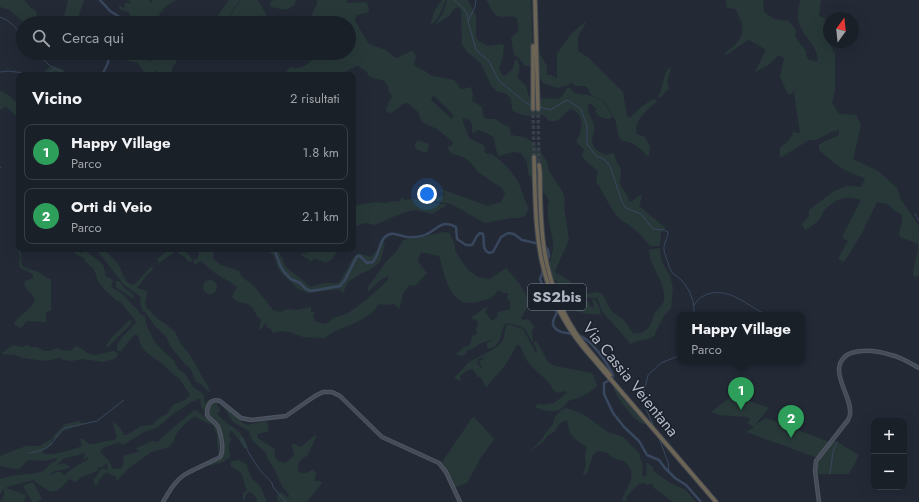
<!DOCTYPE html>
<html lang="it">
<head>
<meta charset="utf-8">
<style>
  :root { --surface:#1a2028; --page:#232830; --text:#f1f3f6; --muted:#9fa3a8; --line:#383e45; --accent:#8caded }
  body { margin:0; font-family:Jost,sans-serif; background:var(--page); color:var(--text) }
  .controls { position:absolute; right:12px; bottom:12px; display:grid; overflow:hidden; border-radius:8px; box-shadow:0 4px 16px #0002 }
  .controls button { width:36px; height:36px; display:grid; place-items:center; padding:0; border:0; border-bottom:1px solid var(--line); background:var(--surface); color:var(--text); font:20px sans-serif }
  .compass { position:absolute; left:823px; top:12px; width:36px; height:36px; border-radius:50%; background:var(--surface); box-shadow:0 4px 16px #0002; rotate:15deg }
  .you { position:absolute; left:427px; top:194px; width:14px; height:14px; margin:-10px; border:3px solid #fff; border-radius:50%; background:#1a73e8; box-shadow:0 0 0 6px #1a73e833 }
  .badge { display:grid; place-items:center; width:26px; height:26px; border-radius:50%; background:var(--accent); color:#fff; font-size:13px; font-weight:700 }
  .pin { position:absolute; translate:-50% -33px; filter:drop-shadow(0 1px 2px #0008) }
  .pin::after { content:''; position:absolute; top:21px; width:14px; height:12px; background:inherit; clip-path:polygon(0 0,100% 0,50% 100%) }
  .popup { position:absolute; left:677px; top:312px; width:128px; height:52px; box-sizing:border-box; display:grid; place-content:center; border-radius:8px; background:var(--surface); filter:drop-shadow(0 1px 3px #0005); font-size:13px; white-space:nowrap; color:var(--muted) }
  .popup b { font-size:15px; color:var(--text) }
  .popup::after { content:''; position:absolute; left:50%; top:100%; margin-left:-8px; border:8px solid transparent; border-top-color:var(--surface) }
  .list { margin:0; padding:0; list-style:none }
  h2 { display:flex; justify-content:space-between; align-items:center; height:52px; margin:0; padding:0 16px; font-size:17px }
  h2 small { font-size:13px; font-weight:400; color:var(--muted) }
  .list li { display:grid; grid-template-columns:26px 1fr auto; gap:12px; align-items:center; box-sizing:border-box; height:56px; margin:0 8px 8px; padding:0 8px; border:1px solid var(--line); border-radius:8px }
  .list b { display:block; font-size:15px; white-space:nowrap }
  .list p { margin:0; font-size:13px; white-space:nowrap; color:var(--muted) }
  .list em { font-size:13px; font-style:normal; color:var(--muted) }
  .icon { flex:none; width:22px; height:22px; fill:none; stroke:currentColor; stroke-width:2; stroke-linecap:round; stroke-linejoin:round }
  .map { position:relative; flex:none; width:919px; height:502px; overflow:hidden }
  .search { position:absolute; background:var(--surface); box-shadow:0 4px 16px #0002; left:16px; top:16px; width:340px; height:44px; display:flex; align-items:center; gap:10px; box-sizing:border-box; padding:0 14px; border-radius:22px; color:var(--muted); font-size:15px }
  .panel { position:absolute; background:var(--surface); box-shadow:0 4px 16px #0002; left:16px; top:72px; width:340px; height:180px; border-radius:8px }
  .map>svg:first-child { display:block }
</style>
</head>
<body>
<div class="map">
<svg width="919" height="502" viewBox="0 0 919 502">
  <rect width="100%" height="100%" fill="#232a36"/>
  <path fill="#283839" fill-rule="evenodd" d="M 0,0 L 24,0 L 31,8 L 36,11 L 37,18 L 39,23 L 24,23 L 10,10 L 0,7 Z
    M 68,0 L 84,0 L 79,15 L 78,23 L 54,23 L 54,21 L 55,19 L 61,18 L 64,21 C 64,13 67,7 68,0 Z
    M 129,0 L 149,0 L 150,3 L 153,0 L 177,0 C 170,2 163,8 159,15 L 163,20 C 159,25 153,23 148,21 L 145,23 L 133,23 L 129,12 L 121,10 L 118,6 L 119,5 L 123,8 L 125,7 L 124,4 L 127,3 L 131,4 Z
    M 229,0 L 240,0 L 224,23 L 214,23 L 214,21 Z
    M 241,0 L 258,0 L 271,23 L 225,23 Z
    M 273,0 L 296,0 L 294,5 L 286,10 L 271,7 L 270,3 Z
    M 316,0 L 346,0 L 348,3 L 366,2 L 368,5 L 369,12 L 356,15 L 355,21 L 369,44 L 386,50 L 394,57 L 397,58 L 411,51 L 413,52 L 416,56 L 414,64 L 415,66 L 425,71 L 432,76 L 454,80 L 460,88 L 463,89 L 471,87 L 473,95 L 472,101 L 482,107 L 483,116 L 486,119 L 495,119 L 502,124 L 509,127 L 511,135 L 524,137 L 531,141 L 540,151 L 547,162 L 549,171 L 562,191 L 565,199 L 564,207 L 569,240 L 555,271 L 556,273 L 570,281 L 571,296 L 574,299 L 588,301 L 590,306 L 593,308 L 594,307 L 592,299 L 595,300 L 599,307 L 601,315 C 592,314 572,313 566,305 C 562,299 562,291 559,285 C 555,279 548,275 549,267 C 550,259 554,251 553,243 C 552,227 545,218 549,201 L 546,194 L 538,192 L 533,189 L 532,185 L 532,178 L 528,174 L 527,162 L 521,153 L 513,152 L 499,156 C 490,139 503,138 478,130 L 474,133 L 472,133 L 472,125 L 469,119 L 463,118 L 463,122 L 469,138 L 483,145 L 485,148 L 484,152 L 489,155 L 490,153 C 500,159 511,170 517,180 C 522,189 524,200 529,209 L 525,216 L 520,218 L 511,218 L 485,223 L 451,204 L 435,201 L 431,199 L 428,195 L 429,194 L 437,198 L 445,194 L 441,191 L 441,189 L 488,206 L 501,202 L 505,193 L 502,188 L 478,172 L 470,162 L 465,158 L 451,153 L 447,147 L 451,146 L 453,142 L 437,129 L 422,122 L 418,112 L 408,103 L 403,104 L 391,113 L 387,112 L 386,109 L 392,96 C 387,90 390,89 387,84 C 385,79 374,79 369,76 L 367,72 L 358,66 L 346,71 L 342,75 L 284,75 L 290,67 C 304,71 309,62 319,53 L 349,53 L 349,23 L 331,23 L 330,21 C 324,20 316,23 308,23 L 318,2 ZM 434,96 L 451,112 L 454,117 L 451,118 L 431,100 L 432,97 Z
    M 442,0 L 446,0 C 442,8 439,21 430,25 L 434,12 Z
    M 447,0 L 468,0 L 476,16 L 476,37 L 478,41 L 487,46 L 502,44 L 504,45 L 503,56 L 499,69 L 503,76 L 506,75 L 513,68 L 515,60 L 517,59 C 520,65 521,70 517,76 C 519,80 523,83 526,86 C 528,91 527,95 531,98 L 559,99 L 563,95 L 567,88 L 570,88 L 574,93 L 592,96 L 603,101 L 612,116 L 611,118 L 608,119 L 600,117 L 595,111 L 597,109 L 590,103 C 584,110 592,117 594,126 C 595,133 589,141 594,147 C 597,151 603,155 608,155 L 611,153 L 614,154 L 617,163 L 621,168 L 620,184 L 627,195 L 629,201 L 631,202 L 640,195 L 642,196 L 639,207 C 649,212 655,221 665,227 L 665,229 L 661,233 L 660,246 L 650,246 C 644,239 638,231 630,226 C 627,223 623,222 620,219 C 609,208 605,194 596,182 L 598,171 L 587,162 L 582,156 L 584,149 L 577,143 L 577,139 C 584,130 584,113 571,109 C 564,112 560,124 550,121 C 548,120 546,117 543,115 C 532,116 521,117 512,110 L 511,99 L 507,94 L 497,91 L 491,85 L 481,63 L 467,52 L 462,44 L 461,9 L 457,7 L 453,10 L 449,16 L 435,25 L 443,13 Z
    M 486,0 L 531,0 L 533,57 L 538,56 L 539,52 L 547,66 L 547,75 L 551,75 L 557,78 L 557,54 L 571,34 L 585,22 L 586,23 L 578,36 L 578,51 L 589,58 L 623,92 L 627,117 L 630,118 C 638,110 644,103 655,99 L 657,101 C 649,109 632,121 637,134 L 645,137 L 650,147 L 649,156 L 647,156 C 644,150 630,140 623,141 L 619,137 L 615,119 L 604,101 L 590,94 L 588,88 L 585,86 L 576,86 L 571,82 L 569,85 L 558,88 L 543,83 L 538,74 L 530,66 L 525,66 L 519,58 L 514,55 L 511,38 L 519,31 L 517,18 C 510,14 501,20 495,14 C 492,11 489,4 486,0 Z
    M 726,0 L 763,0 L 764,12 L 774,19 L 789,21 L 796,30 L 795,37 L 806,51 L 806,56 L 809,60 L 817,62 C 821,50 802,35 799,23 C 797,16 799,7 800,0 L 821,0 L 819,16 L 824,18 L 829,23 L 829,42 L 835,54 L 835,90 L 832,103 L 839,114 L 856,115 L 861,125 L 853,159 L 878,171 L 897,188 L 900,198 L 919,226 L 919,276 L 914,277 C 911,266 919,257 918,244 L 900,237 L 899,232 L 902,224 L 902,215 L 895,211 L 888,204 L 877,202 L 861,235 L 844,262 L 838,259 L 848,241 L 842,237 L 861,200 C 847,194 835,199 825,210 C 822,213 821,218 818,221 C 815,224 810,227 805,230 L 802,224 L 809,216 L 809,210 L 834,191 L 847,186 L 861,187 L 865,178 C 843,171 836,165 819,150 L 819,144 L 839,135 L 839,130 L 831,132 L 816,140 L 809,140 L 780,158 L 780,148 L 790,139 L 793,132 L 800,133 L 794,93 L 796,89 L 791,94 L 788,94 L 780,77 L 784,58 L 779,55 L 767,66 L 755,72 L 766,50 L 757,44 L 748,40 L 726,55 L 724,54 C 734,46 746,38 742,24 C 741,18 737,14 736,9 L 727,8 Z
    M 121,53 L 141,53 L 142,57 L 149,61 L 163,59 L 168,56 L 172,56 L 175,53 L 179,53 L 176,57 L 176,63 L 172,67 L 172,75 L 159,75 L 160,73 L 157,71 L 146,74 C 136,61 141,63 124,60 Z
    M 54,66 L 64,70 L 67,75 L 57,75 L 53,72 L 50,75 L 30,75 L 28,74 L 31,72 L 43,73 L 49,67 Z
    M 671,67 L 667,82 L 669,88 L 659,99 L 658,96 C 665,87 662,72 671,67 Z
    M 0,91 L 7,94 L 19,105 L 19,119 L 6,106 L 0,110 Z
    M 418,140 L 429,144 L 427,152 L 423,152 L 415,148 L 415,144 Z
    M 401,198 L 404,198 L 405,201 C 414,196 425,201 434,203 C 439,204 443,203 447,205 L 432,214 L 416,210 L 405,212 L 374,225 C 365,222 361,223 353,229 L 353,206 L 376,202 L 385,203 L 395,201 L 399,202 Z
    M 445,232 L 450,233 L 455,246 L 455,250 C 464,265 471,279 490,279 L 506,268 C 514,278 531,293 527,307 C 526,312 522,314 521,318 L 523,320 L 528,319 L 534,326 L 532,332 L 533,344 L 525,329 L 519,326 L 506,323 C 499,330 504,346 488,349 L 487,346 L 487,343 L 494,339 L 479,344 L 474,348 L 466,351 L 466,354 L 463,356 L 457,355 L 457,353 L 462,350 L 463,347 L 470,345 L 472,336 L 477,334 L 476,328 L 478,325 L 477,320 L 472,319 L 472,317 L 488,306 L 485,312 L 492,321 L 498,316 L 497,313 C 501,310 506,311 510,309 L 510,302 L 507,298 L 508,293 L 504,293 L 498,290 C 496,292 495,295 492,297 C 490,299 484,300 481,301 C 449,311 446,277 439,256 C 432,255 427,252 420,253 L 418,261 L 427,273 L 415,286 L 409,285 L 403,294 L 399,309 L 394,304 L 386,305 L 379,304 L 372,313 L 357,322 L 333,332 L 325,338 L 303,337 L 290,332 L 281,331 L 272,333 L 272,330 L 267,327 L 266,323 L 261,329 L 259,329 L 261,320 C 254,314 256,312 252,307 C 247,301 238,305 232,297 L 237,287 L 230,282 L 215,273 L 201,261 L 196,264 L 193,263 L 194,259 L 197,260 L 199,253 L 196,249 L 212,249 L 214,252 L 213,258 L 221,265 L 239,271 L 242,277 L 254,286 L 273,310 L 280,312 L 287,309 L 296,310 L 311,307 L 311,312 L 315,312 L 313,316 L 315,321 L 323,324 L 328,323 L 333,318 L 348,313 L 365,301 L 387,281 L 389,276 L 380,280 L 369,291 L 368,290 L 368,287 L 385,263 L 396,252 L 403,240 Z
    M 383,241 L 385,243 C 383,249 382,260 378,264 C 367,274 347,275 344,292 L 341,292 L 340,289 L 308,293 L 303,291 L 297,288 L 282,273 L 278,268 L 274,256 L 270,253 L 270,249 L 278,249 L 286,267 L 311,287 C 316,286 321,283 326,283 C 330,282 335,285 339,282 C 347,274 349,258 359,253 L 371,257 L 378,250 L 380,242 Z
    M 660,248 L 661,260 L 670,276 L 673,288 L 671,308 L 663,317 L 654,336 C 647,341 638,339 631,344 L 608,318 L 602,311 L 597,298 L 583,298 L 581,295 L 598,292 L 603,295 L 610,309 L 613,313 L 623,319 L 633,333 C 645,335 650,328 653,318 C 654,311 663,306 664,300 C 666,281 650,268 649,250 Z
    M 18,249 L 20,249 L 22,266 L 38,272 L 47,278 L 51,279 L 51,310 L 46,312 L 46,322 L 27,321 L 22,327 L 19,328 L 14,324 L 14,323 C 20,315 32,309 35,300 C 33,291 22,290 25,281 L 33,278 L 33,275 C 29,270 23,271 19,266 L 20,258 Z
    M 71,249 L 76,249 L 82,254 L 83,252 L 79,249 L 87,249 L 87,252 L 89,254 C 98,260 106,263 105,276 L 113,280 L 111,287 L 123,294 L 130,303 L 138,310 L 140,314 L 145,316 L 146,324 L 155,343 L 174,361 L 178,369 L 185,374 L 193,387 L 202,393 L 204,396 L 204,402 L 206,403 L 208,400 L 217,398 L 215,401 L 218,403 L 217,405 L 220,410 L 219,412 L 217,412 C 220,420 232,426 238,431 C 243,436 246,441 248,448 L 244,448 L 235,434 L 230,430 L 229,436 L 232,439 C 226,444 230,451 230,457 L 223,462 L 209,466 L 207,465 L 207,464 L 220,458 L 222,454 L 219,454 L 217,444 L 217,435 L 213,425 C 208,424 199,419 195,416 C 189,420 179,429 176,435 C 174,439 173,443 170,446 C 164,450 155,450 150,453 C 138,461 126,469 117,481 L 116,481 L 117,476 L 116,477 L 106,472 L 99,480 L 97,485 L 94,484 L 94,480 L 101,469 L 104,468 L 106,470 L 108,470 L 107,463 L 102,467 L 97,468 L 99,470 L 97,471 L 81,477 L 76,482 L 69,479 C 53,498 52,493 33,480 L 7,487 L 6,488 L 26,495 L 24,502 L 0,502 L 0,498 L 2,501 L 5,489 L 2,491 L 0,495 L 0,479 C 14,474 28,475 41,472 C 47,470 47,464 56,461 L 57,458 L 46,461 L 31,460 L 27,461 L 19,469 L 15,469 L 0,466 L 0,456 L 26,446 L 40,446 L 51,439 L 58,431 L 65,424 L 79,421 L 83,424 L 63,431 L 56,439 L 53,439 L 51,442 L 53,443 L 52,445 L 44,450 L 42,453 C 50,457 73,450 82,446 L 80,439 L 82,438 L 89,444 C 99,444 106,440 115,440 L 117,438 L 112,420 L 121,429 L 124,435 L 127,435 L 141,426 L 152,425 L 159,418 L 167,414 L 173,405 L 185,400 L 190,395 L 179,378 L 175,376 L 163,364 L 154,358 L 144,350 L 140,343 L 138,335 L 134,335 L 120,352 L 117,350 C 116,339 129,333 134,324 L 137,323 L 121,302 L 116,300 L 105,290 L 98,281 L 94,269 L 86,262 L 84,258 L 77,255 ZM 198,398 L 200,399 C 201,404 201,410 206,412 L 209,418 L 207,419 L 196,410 L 193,411 L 166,434 L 158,442 L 152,441 L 135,449 L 139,450 L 139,452 L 125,455 L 123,457 L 124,463 L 121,469 L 113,469 L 109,461 L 100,452 L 103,448 L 119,442 L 123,445 L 144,432 L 158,427 L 174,413 L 183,408 L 190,402 L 196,401 ZM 84,453 L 85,454 L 83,460 L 88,457 L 88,459 C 81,464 69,470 64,476 L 61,472 L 56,472 L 52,475 L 50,474 C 56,469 64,471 70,467 L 64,463 L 57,465 L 64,458 L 76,456 Z
    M 96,249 L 105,249 C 108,255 114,258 118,264 C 123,271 124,286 135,284 L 149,269 L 154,265 L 152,270 L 146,276 L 137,288 L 146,291 L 147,293 L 145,302 L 146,307 L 159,320 L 164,323 L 175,332 L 181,344 L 190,355 L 211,392 L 208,391 L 201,384 L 196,382 L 190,368 L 184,363 L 171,347 L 166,337 L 155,326 L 145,312 L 143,312 L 140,302 L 141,297 L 124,285 Z
    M 170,249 C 178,249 190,251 192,261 L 191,262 L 187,261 L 186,258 L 175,251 C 172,255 164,259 159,263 L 157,259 Z
    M 306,249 L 339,249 L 332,259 L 326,263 L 314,258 L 312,261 L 311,261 L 301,255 L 303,253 L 308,254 Z
    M203 287a7 7 0 1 1 14 0a7 7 0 1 1-14 0Z
    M 116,281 L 119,281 L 124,288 L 133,294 L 134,297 L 132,298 L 116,287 Z
    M 131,319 L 132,320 L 130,325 L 108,347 L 106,346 L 112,337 Z
    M 507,324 L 523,329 L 536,353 L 537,351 L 534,342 L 536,340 L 548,362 L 555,366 L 591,373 L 593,374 L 597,386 C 589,394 579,398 568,401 C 560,414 548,413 535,407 L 538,404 C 554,406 556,402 567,392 L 565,391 C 553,396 554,389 548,382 C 542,375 534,370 528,362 C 524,357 523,350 519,345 L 516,346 C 509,360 504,368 493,379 C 490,381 490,384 487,387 L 485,386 L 481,377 L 478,377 L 473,369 C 468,369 463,373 460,377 L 461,381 L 454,378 L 468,363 L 482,355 L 483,355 L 483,358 L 477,359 L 478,362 L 476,363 L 478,364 L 481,368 L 482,368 L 479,361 L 483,360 L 484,354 C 492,350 501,346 504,337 C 505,332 505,328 507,324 Z
    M 13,345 L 22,347 L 27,345 L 31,347 L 37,347 L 44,351 L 50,351 L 57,348 C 64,351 71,353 76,346 C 81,348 85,352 90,354 C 98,357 107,351 115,351 L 118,354 L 116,358 L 104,362 L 82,359 L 72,361 L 64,360 L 59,358 L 46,361 L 23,358 L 15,355 L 3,354 L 2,353 Z
    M 613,386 L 615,386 L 648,425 C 646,424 643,424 641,423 C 633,418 614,395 613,386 Z
    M 733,395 L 769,408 L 755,425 L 766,418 L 829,442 L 818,458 L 746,432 L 754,427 L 748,423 L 750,419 L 747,417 L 719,415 L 711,412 Z
    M 221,402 L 243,423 L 248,425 L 263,421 L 267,422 L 269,431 L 258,434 L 257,437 L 259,439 L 275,449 C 274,459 276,462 286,463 L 294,455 L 292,445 L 294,444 L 301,447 L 314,436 L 316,437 L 307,456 C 299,459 296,464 299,472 C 305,474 307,473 311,470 L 314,470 L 316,474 L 314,481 L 320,481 L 322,483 L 307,502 L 278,502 L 277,495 L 282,492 L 288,498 L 289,497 L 289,495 L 282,486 L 274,468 L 268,460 L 266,453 L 252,440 L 249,431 L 233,422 L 225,409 L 220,404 Z
    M 566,408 L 583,414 L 608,432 L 623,437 L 640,454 L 640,459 C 644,463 643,469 642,475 L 644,477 L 647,474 L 646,463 L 649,464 L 653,467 L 653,471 L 672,484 L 686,490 L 696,502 L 673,502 L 654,488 L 652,483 L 648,485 L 643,483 L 639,484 L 626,497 L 627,500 L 624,502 L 622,499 C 627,488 639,472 625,462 C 622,460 619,461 616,459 C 607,455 609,451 597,451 L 593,455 L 587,473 L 585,475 L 583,474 L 586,465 L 585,456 L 587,447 C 581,443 570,437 569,429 C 568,426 568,423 567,420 L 560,423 L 554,432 L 548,435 L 543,442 L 529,452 C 532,447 537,445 541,440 C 545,435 548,429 553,424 C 553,417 560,410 566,408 Z
    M 474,417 L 494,439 L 480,459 L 467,483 L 455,487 L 442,462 L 472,418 Z
    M 832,441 L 837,442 L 859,455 L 849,474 L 815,474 L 817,461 Z
    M 238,460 L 246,464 L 252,479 L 260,486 L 267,502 L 257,502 C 257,497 254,494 249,492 L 246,495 L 244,501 L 243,501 L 243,493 L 247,490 C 241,478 246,472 231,467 L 230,462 Z
    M 33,482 L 42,499 L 37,502 L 32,502 L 23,486 Z"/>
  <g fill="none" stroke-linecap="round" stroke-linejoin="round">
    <path stroke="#39475e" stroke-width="1" d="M 454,0 C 461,6 468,10 468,20
      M 476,0 L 475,7 L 468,21 L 476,50 L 489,61 L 499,81 L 526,103 L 531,105
      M 0,17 C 8,19 17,28 21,35 C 22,38 22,42 23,45
      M 36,53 L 49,65 L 67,75
      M 0,72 L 8,71 L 41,75
      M 43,75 L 55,69
      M 540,107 L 550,110 L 567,100 L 581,109 L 587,126 L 587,144 L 596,156 L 604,159 L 610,166 L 622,202 L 626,208 L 641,214 L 653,229 L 664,230 L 668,232 C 668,238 663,244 664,250 C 664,252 670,269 671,271 C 673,275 679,277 682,281 C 689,288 697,305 693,315
      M 0,168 L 1,167
      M 915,214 L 919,221
      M 694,305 C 698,299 702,296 708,294 C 727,288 744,302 759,311 C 763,313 767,313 771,315
      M 654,427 L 647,411 L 643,396 L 648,375 L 661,363 L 678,356 L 680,353
      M 241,438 L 250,455 L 260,470 L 272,483 L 273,487 L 286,502
      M 659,438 L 668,462 L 669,472
      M 833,452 L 837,442
      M 29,453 C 36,452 44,450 50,445 C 56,440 58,432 65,428 L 97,421 L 124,400
      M 830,474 L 833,452"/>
    <path stroke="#39475e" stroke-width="2.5" d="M 100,0 L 110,11 L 129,23
      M 102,75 L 108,63 L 109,53
      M 544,246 L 548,250 L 549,256 L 540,279 L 542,284 L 546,290 L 548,302 L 554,308 L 557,312 C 556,316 552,320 553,324 C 555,334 571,333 578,335 C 591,339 607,362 613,375 L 612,379 L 604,383 L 604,394 L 613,413 L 624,427 L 639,441 L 647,455 L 659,460 L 665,468 L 675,478 L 686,485 L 701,502
      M 274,249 L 281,267 L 285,273 L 291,279 L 300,283 L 306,289 L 311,291 L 340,286 L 345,280 L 357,256 L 360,256 L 367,263 L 373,262 C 379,255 379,242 385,237 C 394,229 402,239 412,237 C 417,237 423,236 427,234 C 438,229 442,219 456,227 L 457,239 L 466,245 L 472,245 L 477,236 L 480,233 L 483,234 C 485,241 481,249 489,253 L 493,252 L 501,237 L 508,233 L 514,234 L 522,240 L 540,244"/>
    <path stroke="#383f4b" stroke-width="3.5" stroke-dasharray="3.5 2" stroke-linecap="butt" d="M 533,109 L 534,157
      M 538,109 L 539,165"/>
    <defs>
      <path id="secondary" d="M 163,502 C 169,492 174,482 184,475 C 190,471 219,458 220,457 C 225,450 221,436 219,429 C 217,422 210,421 207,415 C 207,406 210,398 220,401 L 241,418 L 251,420 L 286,416 L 315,396 L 323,392 L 332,392 L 340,396 L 382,437 L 439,463 L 446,472 L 460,502
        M 819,502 L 815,471 L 816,461 L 848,420 L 850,415 C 852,400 839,385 839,370 C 840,345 875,350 891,355 C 901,357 910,363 919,368"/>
      <path id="highway" d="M 535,0 L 538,109
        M 533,46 L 533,109
        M 534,157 C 536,230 534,286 583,347 L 716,502
        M 539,165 L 540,173 C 540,232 542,280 575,332 C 585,347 598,361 610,375"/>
    </defs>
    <use href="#secondary" stroke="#515761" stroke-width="4.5"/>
    <use href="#highway" stroke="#414751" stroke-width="5.5"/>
    <use href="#secondary" stroke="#444b59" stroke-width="2.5"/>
    <use href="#highway" stroke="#6c6454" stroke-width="3.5"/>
  </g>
  <g text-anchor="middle" stroke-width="3" stroke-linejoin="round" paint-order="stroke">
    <rect fill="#1b212b" stroke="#848a95" stroke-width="1" x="528" y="284" width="58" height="26" rx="3"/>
    <g font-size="15" font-weight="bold" fill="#b1b7c3">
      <text x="557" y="302">SS2bis</text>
    </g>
    <g font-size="16" fill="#b1b7c3" stroke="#1b212b">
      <text transform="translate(631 379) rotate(51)" y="6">Via Cassia Veientana</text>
    </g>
  </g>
</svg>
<div class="controls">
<button>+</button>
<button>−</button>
</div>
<svg class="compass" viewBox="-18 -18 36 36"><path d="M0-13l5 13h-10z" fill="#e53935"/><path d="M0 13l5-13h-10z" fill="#9fa3a8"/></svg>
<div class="you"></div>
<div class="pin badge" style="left:741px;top:410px;background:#2e9e5b">1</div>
<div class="popup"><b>Happy Village</b>Parco</div>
<div class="pin badge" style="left:791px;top:438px;background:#2e9e5b">2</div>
<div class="search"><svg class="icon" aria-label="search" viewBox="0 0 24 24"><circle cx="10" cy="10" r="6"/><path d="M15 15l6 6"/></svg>Cerca qui</div>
<section class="panel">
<h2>Vicino<small>2 risultati</small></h2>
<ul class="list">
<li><span class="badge" style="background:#2e9e5b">1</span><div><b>Happy Village</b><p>Parco</p></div><em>1.8 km</em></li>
<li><span class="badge" style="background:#2e9e5b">2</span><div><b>Orti di Veio</b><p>Parco</p></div><em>2.1 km</em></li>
</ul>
</section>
</div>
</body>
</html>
